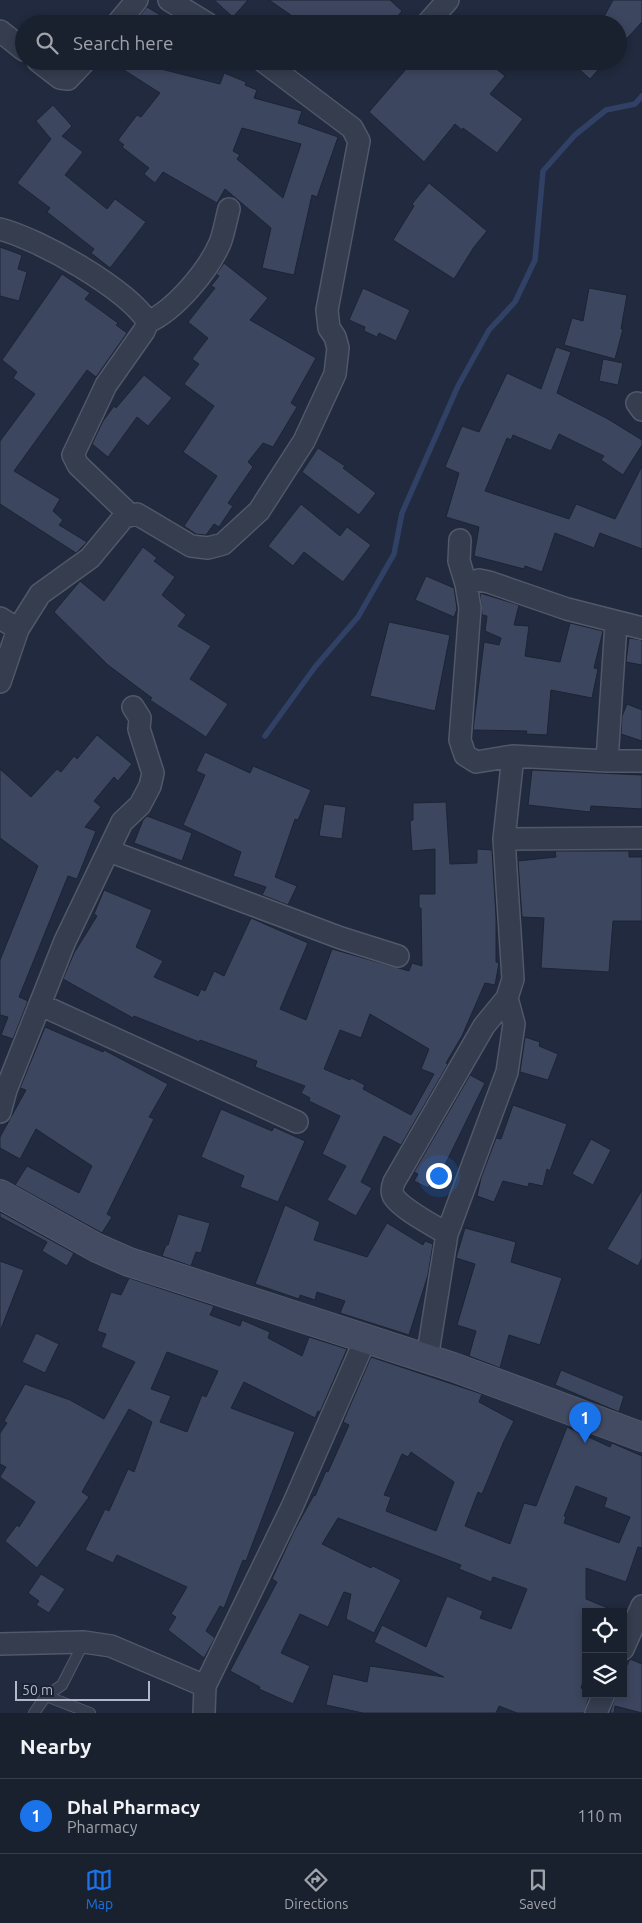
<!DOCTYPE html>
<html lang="en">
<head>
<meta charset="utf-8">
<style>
  :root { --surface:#19202e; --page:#222836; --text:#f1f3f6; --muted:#9fa3aa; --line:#373e4a; --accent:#1a73e8 }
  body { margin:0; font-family:Ubuntu,sans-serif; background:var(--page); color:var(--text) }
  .controls { position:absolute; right:15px; bottom:15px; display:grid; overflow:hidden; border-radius:0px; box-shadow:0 2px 8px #0003 }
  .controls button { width:45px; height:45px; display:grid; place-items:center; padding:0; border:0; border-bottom:1px solid var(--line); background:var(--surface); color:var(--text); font:25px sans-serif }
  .scale { position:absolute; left:15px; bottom:12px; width:135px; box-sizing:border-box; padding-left:5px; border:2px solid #b1b8ca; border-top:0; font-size:14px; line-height:18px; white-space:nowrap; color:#b1b8ca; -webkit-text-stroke:4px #1a2233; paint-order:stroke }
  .you { position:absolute; left:438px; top:1175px; width:18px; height:18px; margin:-12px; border:4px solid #fff; border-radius:50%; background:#1a73e8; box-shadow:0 0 0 8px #1a73e833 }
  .badge { display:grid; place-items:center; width:32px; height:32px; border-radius:50%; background:var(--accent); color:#fff; font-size:16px; font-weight:700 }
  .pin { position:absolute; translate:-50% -41px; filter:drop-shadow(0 1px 2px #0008) }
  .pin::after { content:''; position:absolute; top:26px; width:18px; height:15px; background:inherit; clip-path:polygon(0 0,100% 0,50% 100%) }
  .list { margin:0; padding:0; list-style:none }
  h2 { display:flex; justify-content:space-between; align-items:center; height:65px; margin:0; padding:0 20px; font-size:21px }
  h2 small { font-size:16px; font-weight:400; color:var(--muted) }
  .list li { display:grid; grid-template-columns:32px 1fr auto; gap:15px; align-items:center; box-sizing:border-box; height:75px; padding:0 20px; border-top:1px solid var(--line) }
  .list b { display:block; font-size:19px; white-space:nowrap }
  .list p { margin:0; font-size:16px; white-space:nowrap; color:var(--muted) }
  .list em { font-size:16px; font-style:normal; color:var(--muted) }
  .icon { flex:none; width:28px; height:28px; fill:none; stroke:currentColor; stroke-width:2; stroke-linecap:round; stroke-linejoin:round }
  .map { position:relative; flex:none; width:642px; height:1713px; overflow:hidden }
  .search { position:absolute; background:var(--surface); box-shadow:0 2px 8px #0003; left:15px; right:15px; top:15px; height:55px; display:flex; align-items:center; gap:12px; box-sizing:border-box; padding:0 18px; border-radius:28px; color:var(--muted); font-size:19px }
  .sheet { height:140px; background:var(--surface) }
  nav { display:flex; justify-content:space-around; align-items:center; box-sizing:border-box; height:70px; border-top:1px solid var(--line); background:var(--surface); font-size:14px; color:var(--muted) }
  nav a { display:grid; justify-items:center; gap:2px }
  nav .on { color:var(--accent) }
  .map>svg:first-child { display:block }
</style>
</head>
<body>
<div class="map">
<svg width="642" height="1713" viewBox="0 0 642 1713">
  <rect width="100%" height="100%" fill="#212a3e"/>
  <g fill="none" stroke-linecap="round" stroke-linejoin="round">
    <path stroke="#314165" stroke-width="5.5" d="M 265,736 L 315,667 L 358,617 L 394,554 L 402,513 L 458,386 L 489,330 L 515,302 L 535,260 L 543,171 L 575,135 L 606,110 L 635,104 L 642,96"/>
  </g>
  <path fill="#3d465f" stroke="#1c2435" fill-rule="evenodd" d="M 214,0 L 248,0 L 233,17 Z
    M 269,0 L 390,0 L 402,11 L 391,24 L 304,24 Z
    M 613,0 L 642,0 L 642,22 L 618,48 L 618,24 L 600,24 Z
    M 147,7 L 175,24 L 133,24 Z
    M 110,61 L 146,61 L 157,68 L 220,84 L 224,73 L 246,82 L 245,85 L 257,90 L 254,98 L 302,111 L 298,123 L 338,137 L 317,197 L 312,195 L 294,275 L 262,268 L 271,228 L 225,189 L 217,203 L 163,172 L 155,183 L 144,174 L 149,168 L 122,147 L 124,145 L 118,140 L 137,115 L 141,117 L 160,93 ZM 242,128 L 301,144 L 283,198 L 237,159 L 240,155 L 233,151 Z
    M 413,61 L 487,61 L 505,76 L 490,94 L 523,119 L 497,153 L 463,128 L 462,130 L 455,124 L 424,162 L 369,112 Z
    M 570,61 L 606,61 L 590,79 Z
    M 53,105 L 72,126 L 62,136 L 83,152 L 65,175 L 107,209 L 115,199 L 146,222 L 110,268 L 91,253 L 94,249 L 47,212 L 50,208 L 17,183 L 51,139 L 36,121 Z
    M 429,183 L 487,231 L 474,247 L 454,279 L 393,240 L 414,206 L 412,204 Z
    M 0,247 L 22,255 L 18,269 L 27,272 L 19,301 L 0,296 Z
    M 224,263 L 268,298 L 250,320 L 316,358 L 291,403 L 297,407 L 273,447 L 263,443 L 248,462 L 253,467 L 228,503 L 233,506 L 219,527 L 214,524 L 206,535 L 196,534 L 184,526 L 217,476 L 183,452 L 214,406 L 184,384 L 199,364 L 192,359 L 208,338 L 188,322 L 215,288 L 211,286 L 219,276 L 216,274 Z
    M 62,274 L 90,293 L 85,299 L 118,323 L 116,325 L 127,333 L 96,377 L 87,370 L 14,471 L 60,499 L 53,511 L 63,520 L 59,525 L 87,542 L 76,553 L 0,504 L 0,441 L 35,394 L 13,378 L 17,372 L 2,360 Z
    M 363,288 L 410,310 L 396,341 L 379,333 L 377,337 L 364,331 L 365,327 L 349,320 Z
    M 589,288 L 627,295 L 621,329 L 623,329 L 615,359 L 564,345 L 572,318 L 583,321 Z
    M 556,347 L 571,352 L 557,393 L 608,419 L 642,440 L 642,445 L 623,475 L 601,460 L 604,456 L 559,434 L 551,451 L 513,435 L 511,440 L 507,438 L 485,491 L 569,519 L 576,504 L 615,519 L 642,466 L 642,549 L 600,533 L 594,548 L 555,533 L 542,572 L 525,566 L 524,569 L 474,556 L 479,527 L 446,517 L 459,473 L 445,467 L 462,426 L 479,432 L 507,373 L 541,389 Z
    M 603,359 L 623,363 L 618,385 L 599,381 Z
    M 144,375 L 172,398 L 148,426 L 137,417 L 108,457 L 92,444 L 103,421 L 114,406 L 116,408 Z
    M 318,448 L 345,466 L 343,468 L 376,493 L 359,515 L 302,472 Z
    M 301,504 L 340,536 L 347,527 L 371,545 L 343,582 L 304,552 L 293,566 L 268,546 Z
    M 143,547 L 157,558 L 154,561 L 175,577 L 162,595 L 186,615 L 178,626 L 211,646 L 190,679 L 228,704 L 206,737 L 150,700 L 152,698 L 108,665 L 54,612 L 80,581 L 104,601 Z
    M 426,576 L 454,588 L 457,609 L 454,617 L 415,600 Z
    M 480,593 L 519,605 L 514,625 L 529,626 L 525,656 L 560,662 L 570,623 L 603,631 L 594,668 L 598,669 L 592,698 L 551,690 L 547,735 L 526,734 L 527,731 L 473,730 L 484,642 L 499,645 L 501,638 L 485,631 L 487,616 L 482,615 Z
    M 389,622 L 450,635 L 435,711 L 370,696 Z
    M 629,638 L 642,640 L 642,665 L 626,662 Z
    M 627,704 L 642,710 L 642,741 L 621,734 L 622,716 Z
    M 97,735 L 132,764 L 118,781 L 114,777 L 94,801 L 101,807 L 85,827 L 96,831 L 77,879 L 68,876 L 19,997 L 28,1001 L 13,1039 L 1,1035 L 8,1017 L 0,1015 L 0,960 L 38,866 L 0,838 L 0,769 L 31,797 L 57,769 L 61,772 L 74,756 L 77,759 Z
    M 205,752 L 250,773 L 253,766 L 311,790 L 298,820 L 295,819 L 275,877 L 297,886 L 288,905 L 262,895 L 266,887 L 233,876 L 241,852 L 183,825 L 205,775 L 196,771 Z
    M 532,770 L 642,775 L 642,809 L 591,806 L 590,812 L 528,805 Z
    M 446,802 L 450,864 L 477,863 L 477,849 L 492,850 L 496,917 L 496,962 L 499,963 L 495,985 L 485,983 L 462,1036 L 446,1063 L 448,1064 L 401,1145 L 384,1136 L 361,1182 L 372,1188 L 356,1216 L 327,1200 L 346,1166 L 322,1154 L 340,1116 L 309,1101 L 310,1098 L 301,1093 L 305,1086 L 255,1067 L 257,1061 L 200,1040 L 199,1042 L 134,1016 L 133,1018 L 63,979 L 74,953 L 97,916 L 94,914 L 104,890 L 152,910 L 136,947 L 163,961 L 154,977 L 198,996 L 201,989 L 205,991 L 214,971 L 224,976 L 251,918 L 308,943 L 280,1009 L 306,1020 L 332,949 L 409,971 L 412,963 L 422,966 L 421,908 L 419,908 L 419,894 L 435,894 L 435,849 L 412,851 L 410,821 L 413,820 L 413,803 ZM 370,1014 L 429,1049 L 421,1069 L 434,1074 L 411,1115 L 363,1089 L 365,1085 L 351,1078 L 350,1080 L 324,1069 L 340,1030 L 361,1038 Z
    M 324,804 L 346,807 L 342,839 L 319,836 Z
    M 147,816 L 192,833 L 182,861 L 134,843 L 143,820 Z
    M 555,851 L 629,851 L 629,857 L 642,857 L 642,921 L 613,921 L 609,972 L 541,968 L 544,918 L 522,917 L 518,861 L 556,857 Z
    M 45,1027 L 103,1052 L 104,1050 L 168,1084 L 149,1117 L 154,1119 L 107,1214 L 112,1217 L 102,1233 L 15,1185 L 27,1166 L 79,1193 L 92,1166 L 36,1129 L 20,1159 L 0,1148 L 0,1137 L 26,1090 L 20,1088 Z
    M 525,1037 L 540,1042 L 539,1046 L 558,1054 L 548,1080 L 520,1072 Z
    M 470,1075 L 485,1083 L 436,1183 L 432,1181 L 428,1188 L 414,1181 L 418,1174 L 414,1172 Z
    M 513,1105 L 567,1124 L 550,1171 L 547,1169 L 543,1186 L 529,1183 L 528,1187 L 503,1181 L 494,1202 L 477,1196 L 481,1178 L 496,1138 L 501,1139 Z
    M 221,1109 L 272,1131 L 274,1127 L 305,1141 L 278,1202 L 240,1187 L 244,1176 L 201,1157 Z
    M 591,1139 L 611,1150 L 593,1185 L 572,1174 Z
    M 642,1190 L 642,1258 L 638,1266 L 607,1249 Z
    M 285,1205 L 320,1222 L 314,1240 L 367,1257 L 387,1223 L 423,1245 L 425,1241 L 433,1244 L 428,1275 L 409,1335 L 340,1313 L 345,1301 L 317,1292 L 315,1300 L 300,1295 L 299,1299 L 255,1284 Z
    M 0,1212 L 74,1253 L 67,1266 L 42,1251 L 47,1242 L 0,1217 Z
    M 178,1214 L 210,1223 L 201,1253 L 196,1252 L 191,1266 L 162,1256 L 166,1245 L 168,1245 Z
    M 465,1228 L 516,1242 L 511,1262 L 562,1278 L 540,1345 L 509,1335 L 500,1368 L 469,1356 L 476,1331 L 457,1325 L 475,1264 L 456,1258 Z
    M 0,1261 L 24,1270 L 1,1329 L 0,1329 Z
    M 129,1278 L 214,1306 L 210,1315 L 240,1326 L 242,1320 L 270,1332 L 268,1338 L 302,1356 L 309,1337 L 347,1349 L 320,1412 L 318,1411 L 315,1418 L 244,1382 L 231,1408 L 295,1432 L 246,1561 L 243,1560 L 224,1608 L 220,1606 L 206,1631 L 215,1638 L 204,1658 L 168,1630 L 176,1617 L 171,1614 L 187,1587 L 117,1555 L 113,1563 L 85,1550 L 105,1509 L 109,1511 L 128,1469 L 134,1472 L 152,1422 L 129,1409 L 82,1492 L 89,1497 L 37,1568 L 5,1541 L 17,1525 L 19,1527 L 35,1502 L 0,1477 L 6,1467 L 0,1464 L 0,1433 L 7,1423 L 4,1421 L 25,1384 L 70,1400 L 104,1419 L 135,1362 L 101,1347 L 106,1334 L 97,1331 L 111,1292 L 121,1295 ZM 167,1352 L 218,1371 L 206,1397 L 202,1395 L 187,1432 L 160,1422 L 171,1396 L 151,1389 Z
    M 36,1333 L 59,1344 L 45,1373 L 22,1362 Z
    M 371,1357 L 482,1394 L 479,1402 L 514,1421 L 504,1441 L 482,1494 L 478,1492 L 465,1526 L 510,1544 L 524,1503 L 536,1506 L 567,1427 L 610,1447 L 612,1443 L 642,1456 L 642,1548 L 638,1547 L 626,1582 L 586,1568 L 586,1599 L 615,1611 L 586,1612 L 586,1672 L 581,1688 L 586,1690 L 586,1694 L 590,1694 L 584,1713 L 517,1713 L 499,1706 L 496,1713 L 363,1713 L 326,1705 L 333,1674 L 367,1682 L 370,1666 L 444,1677 L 374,1642 L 382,1625 L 426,1647 L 447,1596 L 483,1611 L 480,1618 L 511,1629 L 527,1589 L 493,1577 L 491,1582 L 459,1569 L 461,1565 L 338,1518 L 322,1544 L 371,1568 L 373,1566 L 401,1580 L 374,1633 L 346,1619 L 351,1594 L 344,1592 L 328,1627 L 300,1614 L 281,1653 L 310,1666 L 293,1704 L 259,1689 L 260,1687 L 230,1671 L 277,1582 L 272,1579 L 294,1531 L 314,1495 L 315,1496 L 326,1471 L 328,1472 L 349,1425 L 343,1422 ZM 411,1452 L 454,1482 L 436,1531 L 386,1511 L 391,1497 L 384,1495 L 402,1454 L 408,1457 ZM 576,1486 L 607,1498 L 604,1507 L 630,1517 L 619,1543 L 564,1523 L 566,1517 L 564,1516 Z
    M 561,1370 L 624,1396 L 619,1412 L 555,1385 Z
    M 41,1574 L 65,1589 L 49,1613 L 36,1605 L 39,1601 L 28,1593 Z
    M 630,1659 L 642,1664 L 642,1713 L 615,1706 L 614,1713 L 610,1713 L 616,1694 L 623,1694 L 623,1673 Z"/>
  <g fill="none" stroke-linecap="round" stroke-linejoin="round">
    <defs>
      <path id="lane" d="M 46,1696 L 90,1713
        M 34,1713 L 46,1696 L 62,1685 L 84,1642"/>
      <path id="street" d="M 169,0 L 208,24
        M 117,24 L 137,0
        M 427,24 L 448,0
        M 0,31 L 24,50
        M 38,61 L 60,78 L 68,79 L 85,61
        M 0,229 C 39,239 126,288 148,322
        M 637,403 L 642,410
        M 129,514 L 78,465 L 73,455 L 106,385 L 144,331 L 148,322 C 175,310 208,271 220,243 C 224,233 226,220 229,209
        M 460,540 L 459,561 L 466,584 L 470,608 L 460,740 L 465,755 L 476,762 L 513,756 L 607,761 L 642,761
        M 466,584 L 479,580 L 489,582 L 567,609 L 642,628
        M 0,618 L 18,629
        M 0,682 L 18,629 L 40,594 L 90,558 L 124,517 L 137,514 L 191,546 L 208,548 L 223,544 L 259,511 L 304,441 L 335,374 L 338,348 L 335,337 L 329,328 L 327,310 L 359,141 L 352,128 L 263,61
        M 607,761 L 616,623
        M 504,839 L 642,838
        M 109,851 L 341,938 L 398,956
        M 41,1005 L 297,1122
        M 0,1112 L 6,1090 L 65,941 L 122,822 L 140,805 L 150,786 L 153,773 L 139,729 L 140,718 L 133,707
        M 447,1234 C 433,1225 403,1210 394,1197 C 391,1192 392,1187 394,1182 L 484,1026 L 507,998
        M 427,1359 L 447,1234 L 507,1072 L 514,1024 L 507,998 L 513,979 L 504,839 L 513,756
        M 0,1644 L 84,1642 L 111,1646 L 205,1686
        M 623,1649 L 642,1606
        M 204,1713 L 205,1686 L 292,1507 L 365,1340
        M 596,1713 L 604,1694"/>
      <path id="secondary" d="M 0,1194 L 97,1248 L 129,1262 L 453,1367 L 642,1437"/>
    </defs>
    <use href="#lane" stroke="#505869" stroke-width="12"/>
    <use href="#street" stroke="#505869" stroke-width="24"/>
    <use href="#secondary" stroke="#505869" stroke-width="30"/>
    <use href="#lane" stroke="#353d4e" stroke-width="10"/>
    <use href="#street" stroke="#353d4e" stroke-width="21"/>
    <use href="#secondary" stroke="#434b62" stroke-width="28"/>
  </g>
</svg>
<div class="controls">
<button><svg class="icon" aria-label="locate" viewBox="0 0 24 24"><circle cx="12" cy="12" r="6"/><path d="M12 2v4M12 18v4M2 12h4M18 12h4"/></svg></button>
<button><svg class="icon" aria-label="layers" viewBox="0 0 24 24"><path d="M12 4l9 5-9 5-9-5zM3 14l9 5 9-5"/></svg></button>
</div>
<div class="scale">50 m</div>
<div class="you"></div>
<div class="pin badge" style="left:585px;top:1443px">1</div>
<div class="search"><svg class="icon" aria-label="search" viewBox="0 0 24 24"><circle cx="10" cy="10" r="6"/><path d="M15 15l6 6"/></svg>Search here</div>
</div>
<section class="sheet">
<h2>Nearby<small></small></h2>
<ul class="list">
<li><span class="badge">1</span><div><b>Dhal Pharmacy</b><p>Pharmacy</p></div><em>110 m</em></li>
</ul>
</section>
<nav>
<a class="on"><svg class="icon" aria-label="map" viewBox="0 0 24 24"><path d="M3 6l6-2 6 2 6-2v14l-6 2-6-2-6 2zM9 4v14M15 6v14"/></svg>Map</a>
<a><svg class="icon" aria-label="directions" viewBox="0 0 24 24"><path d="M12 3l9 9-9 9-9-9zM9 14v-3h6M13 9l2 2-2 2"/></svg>Directions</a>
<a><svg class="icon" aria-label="saved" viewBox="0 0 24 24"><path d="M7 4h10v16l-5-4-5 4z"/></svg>Saved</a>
</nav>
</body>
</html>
